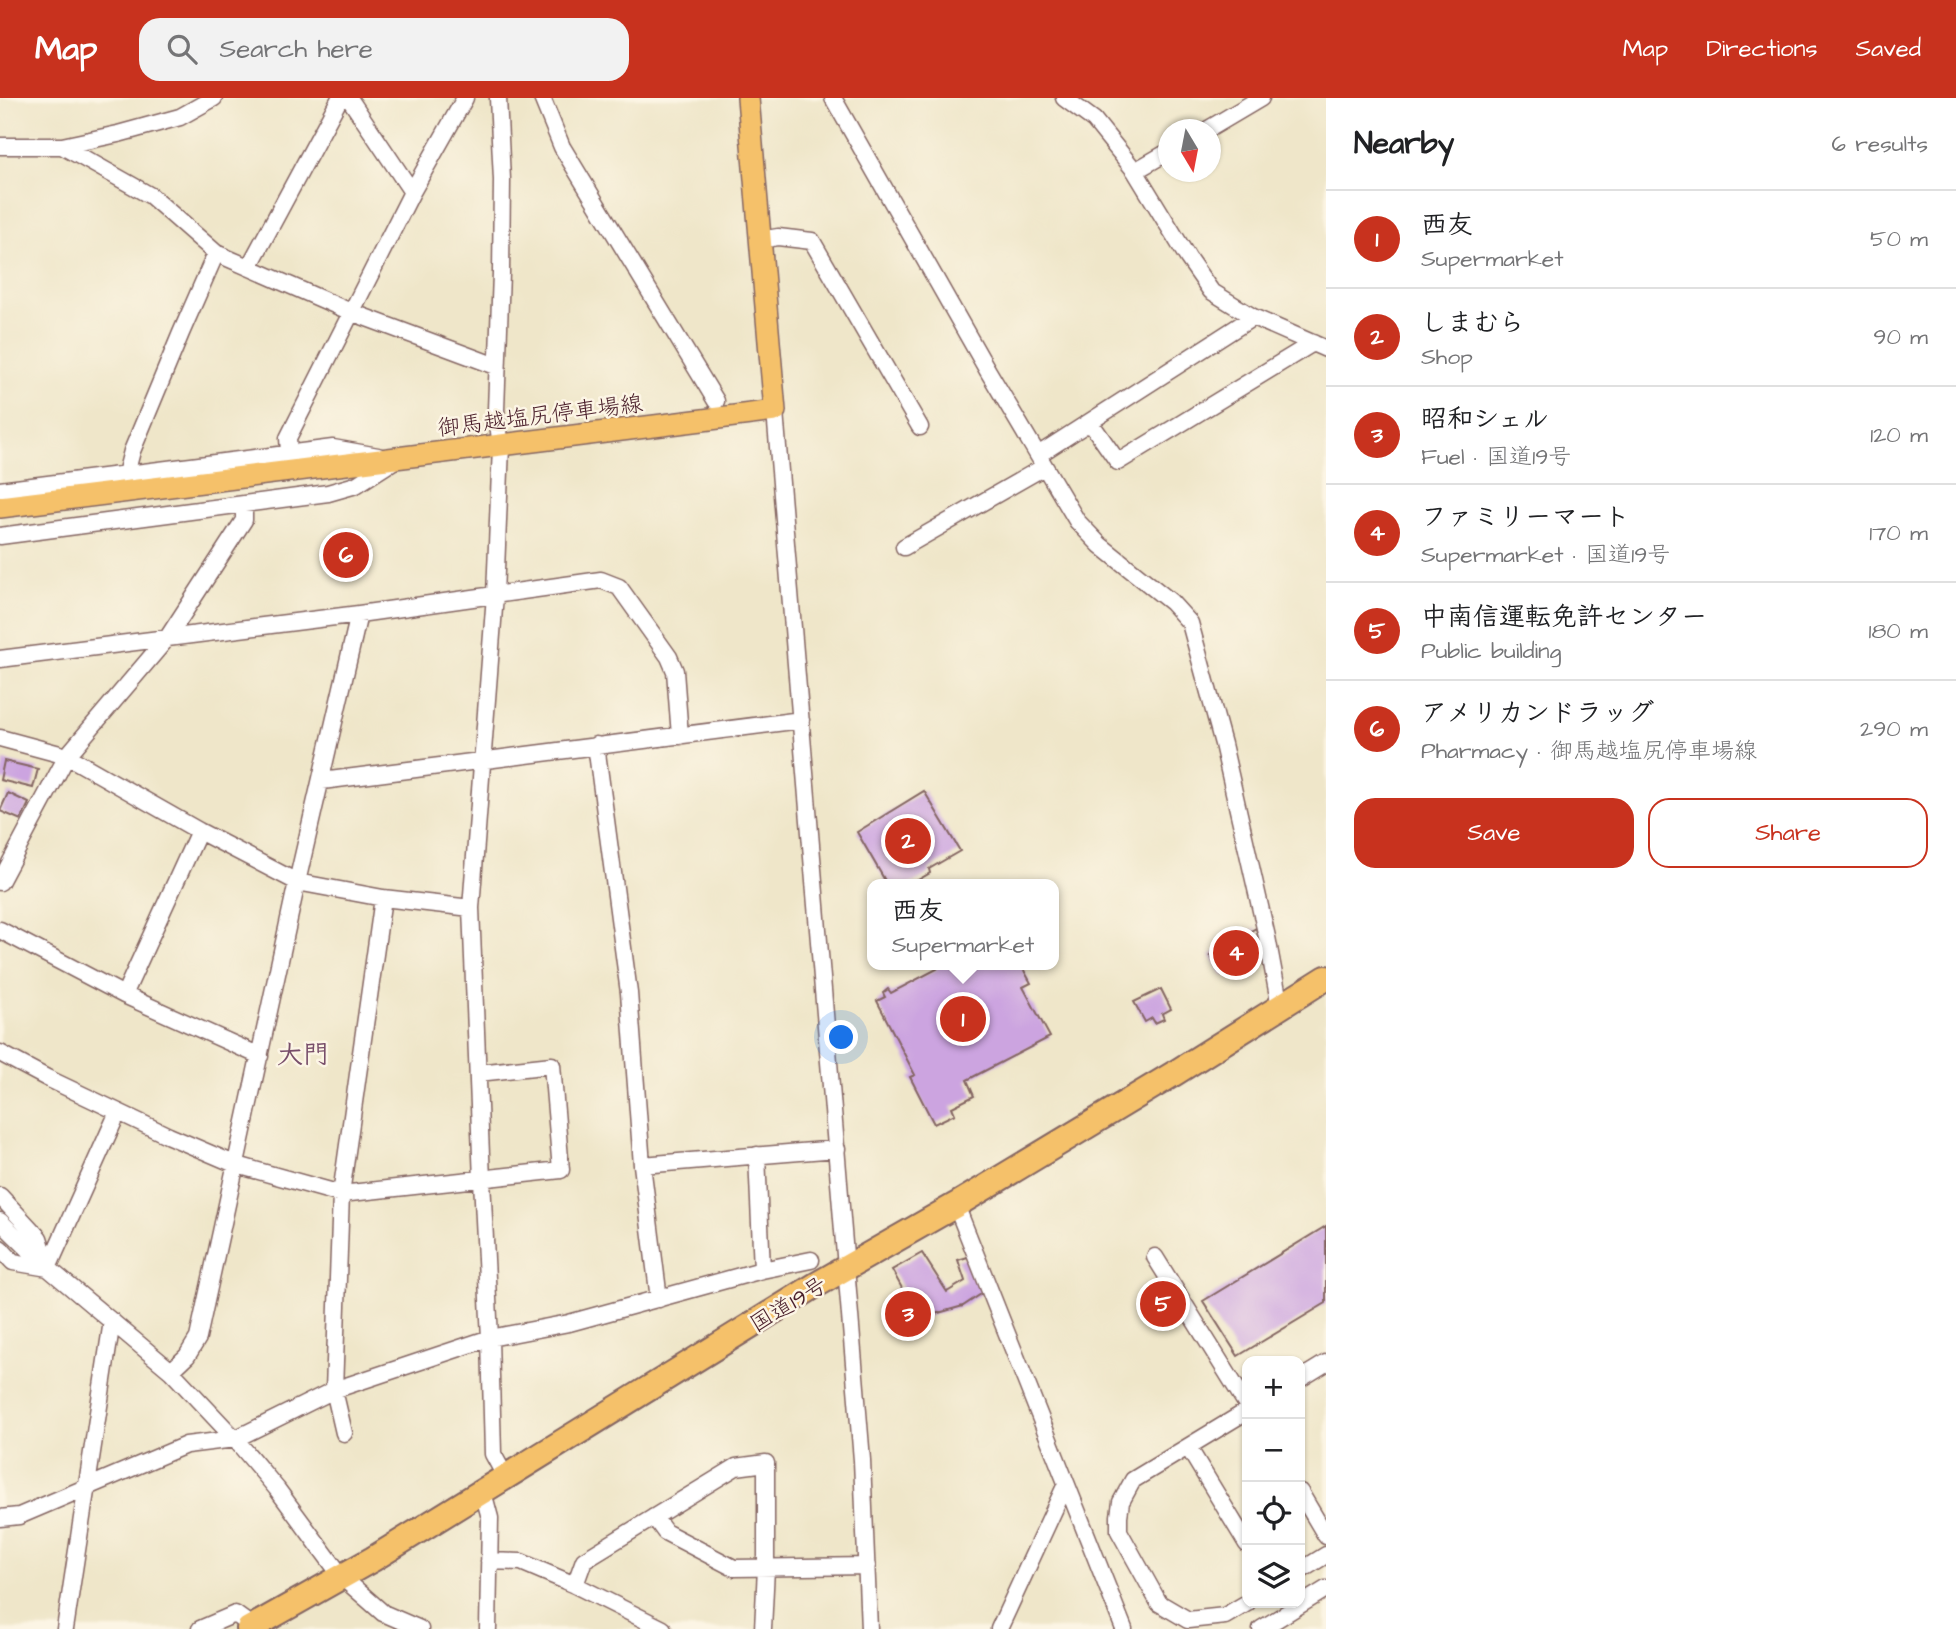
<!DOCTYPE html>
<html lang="en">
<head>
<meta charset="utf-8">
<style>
  :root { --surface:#fff; --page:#f2f2f2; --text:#202124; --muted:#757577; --line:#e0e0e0; --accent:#c8321e }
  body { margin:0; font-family:"Architects Daughter","Klee One",sans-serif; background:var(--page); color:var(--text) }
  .controls { position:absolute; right:21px; bottom:21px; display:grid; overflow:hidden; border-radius:14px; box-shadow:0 2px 5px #0004 }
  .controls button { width:63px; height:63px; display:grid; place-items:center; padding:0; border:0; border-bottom:2px solid var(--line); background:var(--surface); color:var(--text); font:35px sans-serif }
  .compass { position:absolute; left:1158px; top:21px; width:63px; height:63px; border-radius:50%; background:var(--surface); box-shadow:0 2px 5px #0004; rotate:170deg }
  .you { position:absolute; left:842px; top:940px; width:24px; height:24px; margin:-18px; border:5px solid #fff; border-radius:50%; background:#1a73e8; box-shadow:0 0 0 10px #1a73e833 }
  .badge { display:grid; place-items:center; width:46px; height:46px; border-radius:50%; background:var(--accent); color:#fff; font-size:23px; font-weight:700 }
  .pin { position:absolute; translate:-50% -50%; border:4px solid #fff; box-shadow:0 2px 7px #0006 }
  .popup { position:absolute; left:867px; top:781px; width:192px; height:91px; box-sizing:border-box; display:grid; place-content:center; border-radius:14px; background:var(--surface); filter:drop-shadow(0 2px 5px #0005); font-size:23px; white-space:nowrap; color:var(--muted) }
  .popup b { font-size:26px; color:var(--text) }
  .popup::after { content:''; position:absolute; left:50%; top:100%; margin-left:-14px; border:14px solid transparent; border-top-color:var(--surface) }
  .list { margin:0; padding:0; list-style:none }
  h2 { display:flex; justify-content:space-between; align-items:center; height:91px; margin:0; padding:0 28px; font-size:30px }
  h2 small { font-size:23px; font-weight:400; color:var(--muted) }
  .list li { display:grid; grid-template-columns:46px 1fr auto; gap:21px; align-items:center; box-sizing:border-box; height:98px; padding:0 28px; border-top:2px solid var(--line) }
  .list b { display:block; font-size:26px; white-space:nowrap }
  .list p { margin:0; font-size:23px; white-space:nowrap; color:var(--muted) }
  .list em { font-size:23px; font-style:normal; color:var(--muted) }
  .actions { display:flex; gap:14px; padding:21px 28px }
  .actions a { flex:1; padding:16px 0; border:2px solid var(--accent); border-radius:21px; text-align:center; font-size:24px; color:var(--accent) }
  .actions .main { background:var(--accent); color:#fff }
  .icon { flex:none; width:38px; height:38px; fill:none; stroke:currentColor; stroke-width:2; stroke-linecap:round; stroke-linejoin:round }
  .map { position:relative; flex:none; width:1326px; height:1531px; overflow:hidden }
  header { display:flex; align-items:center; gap:42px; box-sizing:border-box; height:98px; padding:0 35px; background:var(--accent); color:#fff }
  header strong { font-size:33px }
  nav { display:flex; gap:38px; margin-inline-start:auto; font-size:24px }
  .search { width:490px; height:63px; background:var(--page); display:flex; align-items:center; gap:18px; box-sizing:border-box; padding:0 24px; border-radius:21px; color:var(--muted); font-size:26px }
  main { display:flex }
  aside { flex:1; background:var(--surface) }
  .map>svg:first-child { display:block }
</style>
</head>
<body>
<header>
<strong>Map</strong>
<div class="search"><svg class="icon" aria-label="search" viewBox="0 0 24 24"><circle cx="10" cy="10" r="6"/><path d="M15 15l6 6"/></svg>Search here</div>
<nav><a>Map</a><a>Directions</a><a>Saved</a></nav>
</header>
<main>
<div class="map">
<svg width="1326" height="1531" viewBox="0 0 1326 1531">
  <rect width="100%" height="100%" fill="#fcf5e5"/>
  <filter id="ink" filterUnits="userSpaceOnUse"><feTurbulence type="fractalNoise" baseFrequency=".0143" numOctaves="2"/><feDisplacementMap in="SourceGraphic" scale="14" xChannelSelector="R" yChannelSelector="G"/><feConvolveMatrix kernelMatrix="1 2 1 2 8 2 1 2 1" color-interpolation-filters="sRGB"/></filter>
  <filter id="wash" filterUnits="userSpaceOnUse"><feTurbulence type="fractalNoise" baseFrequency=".00686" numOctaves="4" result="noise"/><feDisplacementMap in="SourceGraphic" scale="28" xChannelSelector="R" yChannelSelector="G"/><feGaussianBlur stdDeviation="1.57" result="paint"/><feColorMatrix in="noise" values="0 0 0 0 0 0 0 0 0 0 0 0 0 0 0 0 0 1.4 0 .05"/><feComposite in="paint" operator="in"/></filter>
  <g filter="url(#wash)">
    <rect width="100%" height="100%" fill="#efe6c9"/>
    <g id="blocks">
      <path fill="#cca4e0" d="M 4,663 L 38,671 L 33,690 L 0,682 Z
        M 924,693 L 960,753 L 929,771 L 930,775 L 911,786 L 887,786 L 857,734 Z
        M 8,695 L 29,705 L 21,722 L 0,713 Z
        M 1256,830 L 1261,850 L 1257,852 L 1258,857 L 1223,878 L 1210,857 Z
        M 934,867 L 1021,867 L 1031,885 L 1023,889 L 1050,939 L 967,982 L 974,998 L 952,1009 L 955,1016 L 934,1026 L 910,979 L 915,977 L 877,903 L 885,899 L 883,895 L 888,891 L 891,895 L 937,871 Z
        M 1161,891 L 1171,911 L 1162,916 L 1164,921 L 1155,925 L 1152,920 L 1145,924 L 1134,904 Z
        M 1326,1128 L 1326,1205 L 1238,1258 L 1203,1203 Z
        M 922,1155 L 947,1194 L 965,1183 L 958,1162 L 971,1158 L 984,1194 L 963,1208 L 924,1219 L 919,1211 L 915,1214 L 892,1172 Z"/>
    </g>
  </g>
  <g filter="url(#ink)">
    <use href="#blocks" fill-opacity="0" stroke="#846562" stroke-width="2"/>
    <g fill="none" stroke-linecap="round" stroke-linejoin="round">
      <defs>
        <path id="minor" d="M 349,0 L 412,94
          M 498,0 L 502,82 L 501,175 L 496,312 L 501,348 L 495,497 L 471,810 L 482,1082 L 490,1240 L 493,1356 L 505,1378
          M 542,0 L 562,49 L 716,303
          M 833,0 L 988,273 L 1077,423 L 1100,447 L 1171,504 L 1190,525 L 1223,646 L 1267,839 L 1280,909
          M 1064,0 L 1094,22 L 1135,73 L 1188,160 L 1211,193 L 1253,219 L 1326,251
          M 1207,32 L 1261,0
          M 0,48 L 62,48 L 118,36 L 180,19 L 214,0
          M 62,48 L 151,98 L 216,155 L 351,214 L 496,268
          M 1135,73 L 1168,54
          M 760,142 L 778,139 L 812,143 L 920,329
          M 249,169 L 340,0
          M 775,313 L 862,1362 L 869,1531
          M 1090,324 L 1118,364 L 1313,245
          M 289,354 L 288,340 L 412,94 L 465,0
          M 1038,357 L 1253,219
          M 126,376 L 132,353 L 181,235 L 216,155
          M 0,392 L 333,350 L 378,358
          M 0,438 L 328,395 L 356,387 L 395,362
          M 904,449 L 1044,369
          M 0,561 L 359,516 L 601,482 L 619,489 L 669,559 L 675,573 L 680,638
          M 0,640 L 67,658 L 199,733 L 297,784 L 383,800 L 471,810
          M 596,647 L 629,895 L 642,1067 L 659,1201
          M 322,683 L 801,622
          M 0,784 L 67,658 L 168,539 L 244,422 L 244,407
          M 0,832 L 124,897 L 260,958
          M 124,897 L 199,733
          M 0,955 L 47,980 L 169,1038 L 237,1067 L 341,1096 L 561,1072 L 552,967 L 478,975
          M 757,1057 L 762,1172
          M 642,1067 L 837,1051
          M 0,1098 L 39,1140 L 48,1168
          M 956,1107 L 1124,1531
          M 0,1123 L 48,1170 L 171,1273 L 235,1341 L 277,1391 L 342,1479 L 383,1515 L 420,1531
          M 0,1150 L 13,1164 L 48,1170
          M 1155,1159 L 1247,1307
          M 48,1170 L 118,1014
          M 171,1273 L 187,1258 L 198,1240 L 297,784 L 359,516
          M 1300,1281 L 1326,1265
          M 1247,1313 L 1133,1382 L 1121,1404 L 1119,1418 L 1119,1433 L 1159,1505 L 1188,1522 L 1225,1518 L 1247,1505
          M 344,1335 L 334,1292 L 341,1096 L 383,800
          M 1188,1349 L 1247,1446
          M 480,1394 L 486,1405 L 490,1420 L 488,1531
          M 1300,1394 L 1326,1438
          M 654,1419 L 665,1434 L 734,1470 L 867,1468
          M 0,1420 L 19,1418 L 186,1347 L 235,1341 L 334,1292 L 490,1240 L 569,1225 L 762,1172 L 811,1162
          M 489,1463 L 521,1464 L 575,1487
          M 1300,1473 L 1326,1457
          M 65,1531 L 112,1223
          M 200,1531 L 235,1516 L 253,1529
          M 663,1531 L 575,1487 L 584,1462 L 736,1369 L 766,1365 L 766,1470 L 763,1531
          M 999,1531 L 1066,1386
          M 1261,1531 L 1326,1491"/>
        <path id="major" d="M 0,409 L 775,313 L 748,0"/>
        <path id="highway" d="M 249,1531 L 373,1461 L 816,1187 L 956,1107 L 1175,975 L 1326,880"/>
      </defs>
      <use href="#minor" stroke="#846562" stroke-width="19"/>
      <use href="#major" stroke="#846562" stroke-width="24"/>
      <use href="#highway" stroke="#846562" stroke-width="28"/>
      <use href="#minor" stroke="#fff" stroke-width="16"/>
      <use href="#major" stroke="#f5c16b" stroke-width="21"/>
      <use href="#highway" stroke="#f5c16b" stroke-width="24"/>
    </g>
  </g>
  <g text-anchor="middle" stroke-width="5" stroke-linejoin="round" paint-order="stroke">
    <g font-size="23" fill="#4a1f2b" stroke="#fcf5e5">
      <text transform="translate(540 317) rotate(-7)" y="8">御馬越塩尻停車場線</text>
      <text transform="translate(788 1206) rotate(-31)" y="8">国道19号</text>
    </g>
    <g font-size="26" font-weight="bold" fill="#784e6a" stroke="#fcf5e5">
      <text x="303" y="965">大門</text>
    </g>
  </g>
</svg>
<div class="controls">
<button>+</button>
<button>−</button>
<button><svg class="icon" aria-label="locate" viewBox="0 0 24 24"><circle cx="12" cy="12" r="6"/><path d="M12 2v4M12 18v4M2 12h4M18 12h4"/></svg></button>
<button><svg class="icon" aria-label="layers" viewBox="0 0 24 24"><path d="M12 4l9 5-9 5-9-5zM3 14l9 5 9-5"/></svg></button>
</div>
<svg class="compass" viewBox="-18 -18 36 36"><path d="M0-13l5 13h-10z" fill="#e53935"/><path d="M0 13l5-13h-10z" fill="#757577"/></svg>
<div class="you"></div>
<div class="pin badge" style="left:963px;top:921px">1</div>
<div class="popup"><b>西友</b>Supermarket</div>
<div class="pin badge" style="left:908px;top:743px">2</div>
<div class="pin badge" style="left:908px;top:1216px">3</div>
<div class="pin badge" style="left:1236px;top:855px">4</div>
<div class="pin badge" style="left:1163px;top:1206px">5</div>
<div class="pin badge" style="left:346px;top:457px">6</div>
</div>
<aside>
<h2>Nearby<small>6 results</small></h2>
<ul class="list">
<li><span class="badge">1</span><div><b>西友</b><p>Supermarket</p></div><em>50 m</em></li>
<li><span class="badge">2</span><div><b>しまむら</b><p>Shop</p></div><em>90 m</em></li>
<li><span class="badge">3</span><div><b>昭和シェル</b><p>Fuel · 国道19号</p></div><em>120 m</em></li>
<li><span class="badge">4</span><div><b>ファミリーマート</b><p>Supermarket · 国道19号</p></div><em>170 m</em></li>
<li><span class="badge">5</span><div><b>中南信運転免許センター</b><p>Public building</p></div><em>180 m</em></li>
<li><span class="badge">6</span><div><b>アメリカンドラッグ</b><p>Pharmacy · 御馬越塩尻停車場線</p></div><em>290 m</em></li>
</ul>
<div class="actions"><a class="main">Save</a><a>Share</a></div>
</aside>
</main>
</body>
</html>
